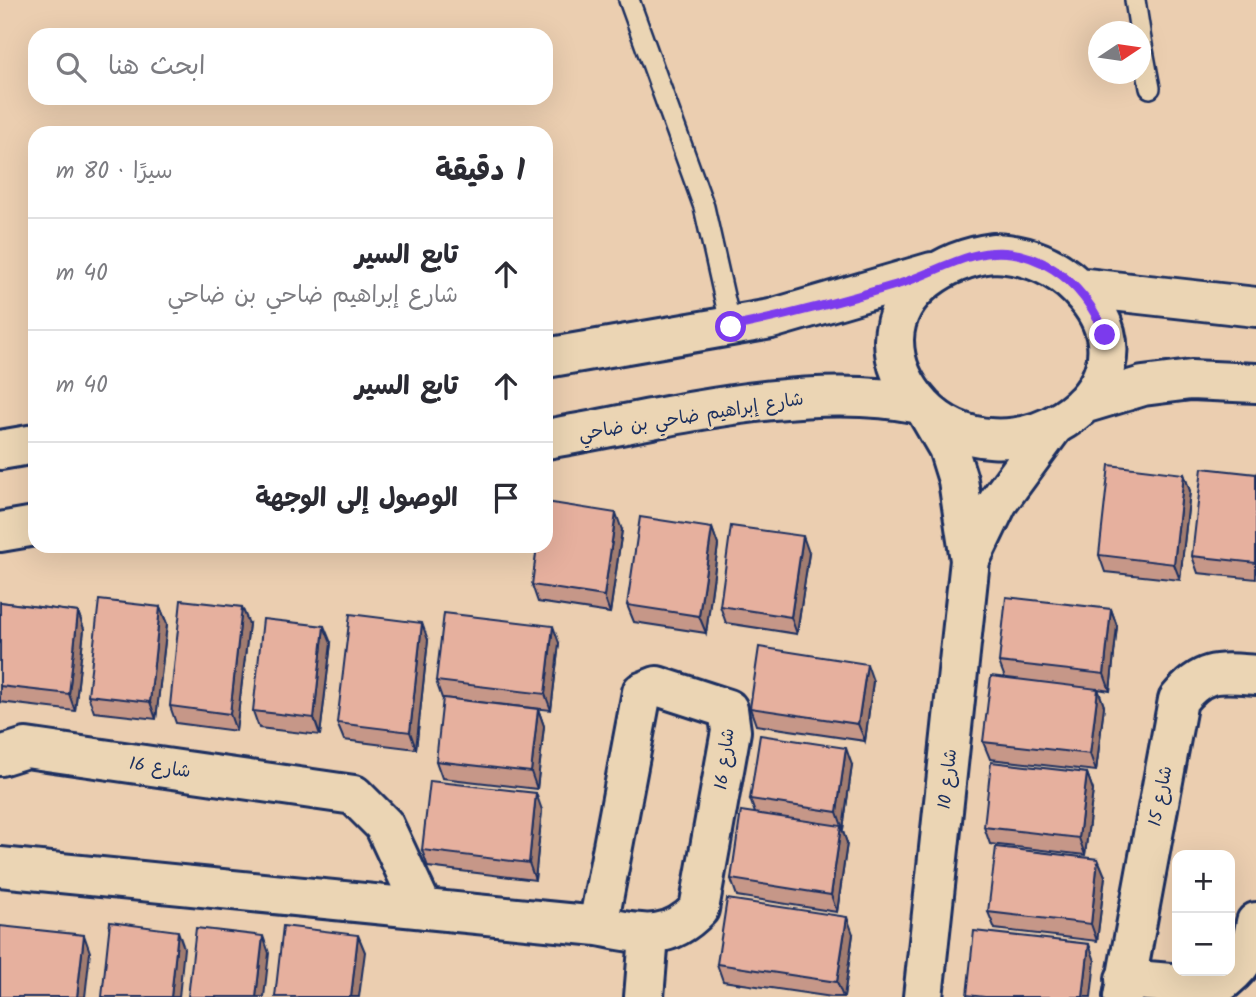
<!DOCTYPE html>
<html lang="ar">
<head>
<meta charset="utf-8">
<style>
  :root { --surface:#fff; --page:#f7f7f7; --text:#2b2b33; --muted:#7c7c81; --line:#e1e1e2 }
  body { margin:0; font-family:Kalam,"Playpen Sans Arabic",sans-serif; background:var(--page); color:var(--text); direction:rtl }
  .controls { position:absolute; right:21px; bottom:21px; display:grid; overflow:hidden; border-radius:14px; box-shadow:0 7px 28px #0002 }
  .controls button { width:63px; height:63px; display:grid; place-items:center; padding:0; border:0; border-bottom:2px solid var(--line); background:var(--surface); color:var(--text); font:35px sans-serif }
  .compass { position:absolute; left:1088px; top:21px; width:63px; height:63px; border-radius:50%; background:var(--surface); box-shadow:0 7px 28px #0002; rotate:77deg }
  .stop { position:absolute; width:21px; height:21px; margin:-16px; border:5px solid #7c3aed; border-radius:50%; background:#fff }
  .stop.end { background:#7c3aed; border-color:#fff; box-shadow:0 2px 7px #0008 }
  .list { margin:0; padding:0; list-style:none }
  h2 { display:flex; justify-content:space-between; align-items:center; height:91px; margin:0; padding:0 28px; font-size:30px }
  h2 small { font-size:23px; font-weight:400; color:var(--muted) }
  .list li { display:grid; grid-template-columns:46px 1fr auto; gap:21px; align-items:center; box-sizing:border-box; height:112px; padding:0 28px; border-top:2px solid var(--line) }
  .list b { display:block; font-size:26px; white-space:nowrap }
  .list p { margin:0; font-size:23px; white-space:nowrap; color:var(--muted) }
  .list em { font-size:23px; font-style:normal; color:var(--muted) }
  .icon { flex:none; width:38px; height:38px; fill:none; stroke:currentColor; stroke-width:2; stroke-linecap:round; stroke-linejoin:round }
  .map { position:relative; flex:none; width:1256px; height:997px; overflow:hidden; direction:ltr }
  .search { position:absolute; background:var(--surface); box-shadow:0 7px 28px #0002; left:28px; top:28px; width:525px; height:77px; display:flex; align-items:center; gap:18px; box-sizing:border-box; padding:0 24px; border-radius:21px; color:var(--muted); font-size:26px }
  .panel { position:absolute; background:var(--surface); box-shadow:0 7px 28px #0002; left:28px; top:126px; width:525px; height:427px; border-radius:21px; direction:rtl }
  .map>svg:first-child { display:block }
</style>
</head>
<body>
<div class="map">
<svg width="1256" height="997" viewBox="0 0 1256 997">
  <rect width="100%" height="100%" fill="#ebceb0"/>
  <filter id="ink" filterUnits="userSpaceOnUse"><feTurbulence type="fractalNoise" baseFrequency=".0143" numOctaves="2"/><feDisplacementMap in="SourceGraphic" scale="14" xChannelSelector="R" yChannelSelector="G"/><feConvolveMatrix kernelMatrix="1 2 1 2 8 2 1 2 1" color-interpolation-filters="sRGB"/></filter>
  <g filter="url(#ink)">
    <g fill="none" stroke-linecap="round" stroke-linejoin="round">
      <defs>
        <path id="lane" d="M 629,0 L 704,207 L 731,327
          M 1135,0 L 1140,32
          M 1140,34 L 1150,88"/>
        <path id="street" d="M 970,560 L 998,502 L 1053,427
          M 0,756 L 26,748 L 354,795 L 384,825 L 423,909
          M 0,867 L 598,926 C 640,934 667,943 699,909 L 731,731 L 728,709 L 657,686 L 642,692 L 598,926
          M 1125,979 L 1215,987 C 1242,968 1251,954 1256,922
          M 644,997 L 649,936
          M 923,997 L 970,560 L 958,480 L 948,448 L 927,412
          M 1123,997 L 1178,700 C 1203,669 1218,672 1256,675"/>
        <path id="secondary" d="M 993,253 C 1031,254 1062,268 1086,297 C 1166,393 1002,491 922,406 C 905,387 894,366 894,340 C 895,288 948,259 993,253 Z
          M 1077,287 L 1256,307
          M 546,358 L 771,319 L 932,272
          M 1083,404 L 1143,386 L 1191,380 L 1256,383
          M 546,439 C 661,419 806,380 920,404
          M 0,450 L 35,444
          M 0,532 L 35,526"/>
      </defs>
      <use href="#lane" stroke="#1b2f5e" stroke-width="24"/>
      <use href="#street" stroke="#1b2f5e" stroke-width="44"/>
      <use href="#secondary" stroke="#1b2f5e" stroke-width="44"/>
      <use href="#lane" stroke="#ebd5b4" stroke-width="19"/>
      <use href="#street" stroke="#ebd5b4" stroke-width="38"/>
      <use href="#secondary" stroke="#ebd5b4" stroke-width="38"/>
    </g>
    <path fill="#c69788" stroke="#1b2f5e" stroke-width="2" d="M 1184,474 L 1190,491 L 1180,580 L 1105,572 L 1099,555 Z
      M 1256,474 L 1256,579 L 1198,573 L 1192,556 Z
      M 712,528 L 718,545 L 706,633 L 634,622 L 627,605 Z
      M 622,530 L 610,613 L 538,602 L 532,585 Z
      M 809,553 L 797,634 L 726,623 L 720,606 Z
      M 0,602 L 78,612 L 84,629 L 75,711 L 0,702 Z
      M 160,607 L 167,624 L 156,719 L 94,712 L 88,695 Z
      M 1111,609 L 1117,626 L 1110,691 L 1098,689 L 1104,706 L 1096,771 L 990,759 L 983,742 L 1005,678 L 999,662 Z
      M 249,624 L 236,731 L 176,723 L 170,706 Z
      M 428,640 L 416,749 L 344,740 L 337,723 Z
      M 331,643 L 320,735 L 259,728 L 253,711 Z
      M 559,643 L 551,710 L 442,698 L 436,681 Z
      M 873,681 L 865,741 L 756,725 L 750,708 Z
      M 538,709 L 544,726 L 537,789 L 442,778 L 436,761 Z
      M 852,765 L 843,829 L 842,829 L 847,843 L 837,912 L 737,896 L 731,879 L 755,813 L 750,799 Z
      M 1087,773 L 1093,790 L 1085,855 L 990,844 L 984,827 Z
      M 542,810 L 535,880 L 428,867 L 422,850 Z
      M 1105,876 L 1097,941 L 995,929 L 988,912 Z
      M 853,934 L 844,997 L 832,997 L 723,981 L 717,964 Z"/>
    <path fill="#a17b6f" stroke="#1b2f5e" stroke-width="2" d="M 1184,474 L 1190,491 L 1180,580 L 1174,564 Z
      M 616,513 L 622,530 L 610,613 L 604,596 Z
      M 712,528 L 718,545 L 706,633 L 699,616 Z
      M 803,536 L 809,553 L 797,634 L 791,617 Z
      M 160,607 L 167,624 L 156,719 L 150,702 Z
      M 242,607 L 249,624 L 236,731 L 230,714 Z
      M 1111,609 L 1117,626 L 1110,691 L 1104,674 Z
      M 78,612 L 84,629 L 75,711 L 69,694 Z
      M 422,623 L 428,640 L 416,749 L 410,732 Z
      M 324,626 L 331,643 L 320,735 L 314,718 Z
      M 553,626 L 559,643 L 551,710 L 545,694 Z
      M 867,664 L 873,681 L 865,741 L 858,724 Z
      M 1098,689 L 1104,706 L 1096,771 L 1090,754 Z
      M 538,709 L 544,726 L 537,789 L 531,772 Z
      M 846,748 L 852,765 L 843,829 L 837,812 Z
      M 1087,773 L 1093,790 L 1085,855 L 1079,838 Z
      M 536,793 L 542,810 L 535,880 L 529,863 Z
      M 841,826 L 847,843 L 837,912 L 831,895 Z
      M 1098,859 L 1105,876 L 1097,941 L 1091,924 Z
      M 847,917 L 853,934 L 844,997 L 843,997 L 837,982 Z
      M 178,931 L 184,948 L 179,997 L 171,997 Z
      M 84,935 L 90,952 L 85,997 L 77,997 Z
      M 358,935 L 365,952 L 359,997 L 351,997 Z
      M 263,936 L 269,953 L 264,997 L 256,997 Z
      M 1089,944 L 1095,961 L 1091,997 L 1083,997 Z"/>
    <path fill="#e6b09e" stroke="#1b2f5e" stroke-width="2" d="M 1109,465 L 1184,474 L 1174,564 L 1099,555 Z
      M 1202,468 L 1256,474 L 1256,563 L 1192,556 Z
      M 546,502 L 616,513 L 604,596 L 532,585 L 537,546 L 546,546 Z
      M 640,517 L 712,528 L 699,616 L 627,605 Z
      M 731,526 L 803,536 L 791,617 L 720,606 Z
      M 1006,597 L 1111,609 L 1104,674 L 999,662 Z
      M 99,600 L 160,607 L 150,702 L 88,695 Z
      M 181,600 L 242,607 L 230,714 L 170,706 Z
      M 0,602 L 78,612 L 69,694 L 0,686 Z
      M 444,613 L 553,626 L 545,694 L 436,681 Z
      M 350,614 L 422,623 L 410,732 L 337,723 Z
      M 263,619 L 324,626 L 314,718 L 253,711 Z
      M 759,647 L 867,664 L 858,724 L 750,708 Z
      M 991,676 L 1098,689 L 1090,754 L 983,742 Z
      M 443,698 L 538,709 L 531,772 L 436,761 Z
      M 760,735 L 846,748 L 837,812 L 750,799 Z
      M 991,762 L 1087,773 L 1079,838 L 984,827 Z
      M 430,781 L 536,793 L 529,863 L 422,850 Z
      M 741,811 L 841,826 L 831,895 L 731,879 Z
      M 996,847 L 1098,859 L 1091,924 L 988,912 Z
      M 727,899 L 847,917 L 837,982 L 717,964 Z
      M 110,922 L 178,931 L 171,997 L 102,997 Z
      M 0,926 L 84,935 L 77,997 L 0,997 Z
      M 283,926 L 358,935 L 351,997 L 275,997 Z
      M 196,928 L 263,936 L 256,997 L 188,997 Z
      M 974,931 L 1089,944 L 1083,997 L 985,997 L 967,995 Z"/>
  </g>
  <g fill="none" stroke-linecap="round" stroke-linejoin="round" filter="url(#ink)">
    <path stroke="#7c3aed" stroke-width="9" d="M 731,327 C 785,316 839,302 892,286 C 919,279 944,264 972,256 C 1032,240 1085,281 1105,335"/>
  </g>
  <g text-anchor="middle" stroke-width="6" stroke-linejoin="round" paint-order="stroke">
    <g font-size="18" fill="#1b2f5e" stroke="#ebd5b4">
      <text transform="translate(691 416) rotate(-9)" y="6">شارع إبراهيم ضاحي بن ضاحي</text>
      <text transform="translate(724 759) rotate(-83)" y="6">شارع 16</text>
      <text transform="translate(160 767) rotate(8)" y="6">شارع 16</text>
      <text transform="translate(947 779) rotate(-84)" y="6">شارع 10</text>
      <text transform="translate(1160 796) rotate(-79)" y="6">شارع 15</text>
    </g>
  </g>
</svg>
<div class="controls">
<button>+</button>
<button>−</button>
</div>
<svg class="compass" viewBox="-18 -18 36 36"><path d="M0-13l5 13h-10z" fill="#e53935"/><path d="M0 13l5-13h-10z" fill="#7c7c81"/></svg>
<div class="stop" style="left:731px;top:327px"></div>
<div class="stop end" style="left:1105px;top:335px"></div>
<div class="search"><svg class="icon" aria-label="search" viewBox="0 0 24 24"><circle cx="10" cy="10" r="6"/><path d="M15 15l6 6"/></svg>ابحث هنا</div>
<section class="panel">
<h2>1 دقيقة<small>سيرًا · 80 m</small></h2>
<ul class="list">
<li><svg class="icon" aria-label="ahead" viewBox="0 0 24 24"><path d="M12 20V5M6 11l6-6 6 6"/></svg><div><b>تابع السير</b><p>شارع إبراهيم ضاحي بن ضاحي</p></div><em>40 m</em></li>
<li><svg class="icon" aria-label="ahead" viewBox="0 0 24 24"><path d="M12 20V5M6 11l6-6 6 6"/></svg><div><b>تابع السير</b></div><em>40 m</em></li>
<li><svg class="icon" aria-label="arrive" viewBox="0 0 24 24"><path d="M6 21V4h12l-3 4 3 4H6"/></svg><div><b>الوصول إلى الوجهة</b></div></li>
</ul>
</section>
</div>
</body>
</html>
